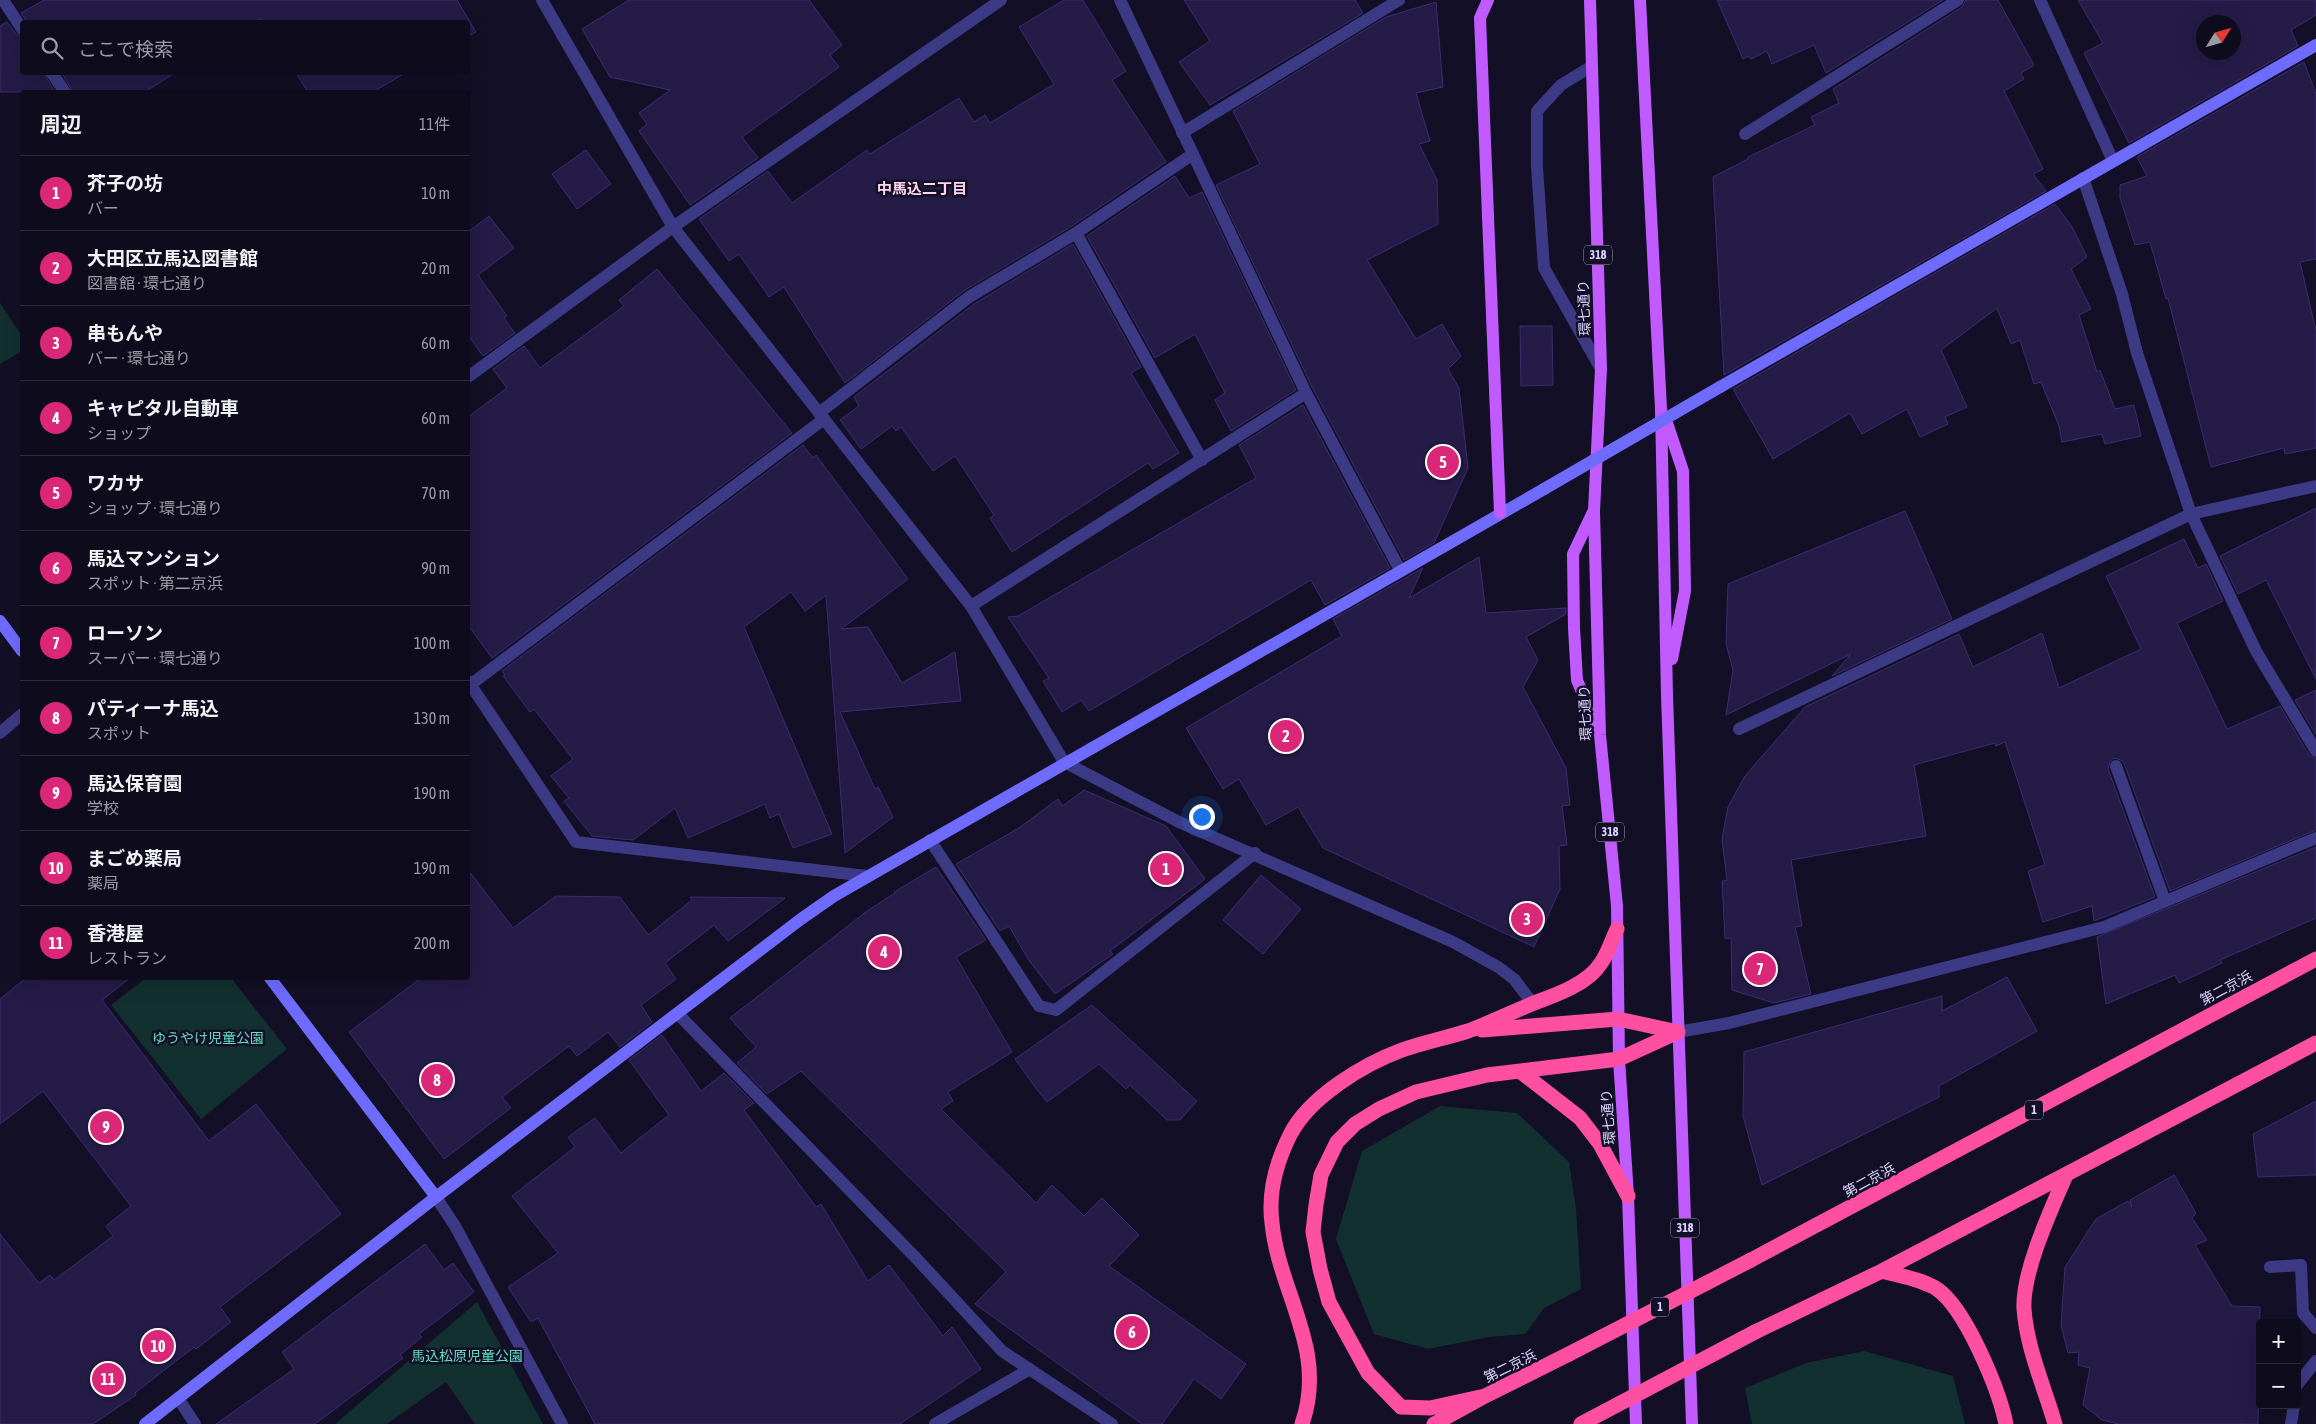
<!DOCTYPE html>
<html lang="ja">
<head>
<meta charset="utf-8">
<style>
  :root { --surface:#0e0b1c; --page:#1c1929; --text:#f1f3f6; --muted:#9b9ba3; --line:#2e2b3b; --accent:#db2777 }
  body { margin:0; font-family:"Asap Condensed","Noto Sans JP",sans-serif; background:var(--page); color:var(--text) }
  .controls { position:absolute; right:15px; bottom:15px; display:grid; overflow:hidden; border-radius:5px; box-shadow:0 5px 20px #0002 }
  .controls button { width:45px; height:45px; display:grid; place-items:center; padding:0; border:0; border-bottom:1px solid var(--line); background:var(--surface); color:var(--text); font:25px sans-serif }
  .compass { position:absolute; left:2196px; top:15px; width:45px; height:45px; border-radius:50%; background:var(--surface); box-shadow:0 5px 20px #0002; rotate:53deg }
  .you { position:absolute; left:1201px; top:816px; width:18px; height:18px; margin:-12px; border:4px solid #fff; border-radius:50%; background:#1a73e8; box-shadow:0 0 0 8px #1a73e833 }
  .badge { display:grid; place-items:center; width:32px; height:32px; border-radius:50%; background:var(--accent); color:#fff; font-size:16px; font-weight:700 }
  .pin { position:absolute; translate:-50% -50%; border:2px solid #fff; box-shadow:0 1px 5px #0006 }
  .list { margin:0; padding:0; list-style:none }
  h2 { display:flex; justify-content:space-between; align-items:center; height:65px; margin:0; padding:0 20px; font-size:21px }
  h2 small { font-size:16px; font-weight:400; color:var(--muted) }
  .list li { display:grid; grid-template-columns:32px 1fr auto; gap:15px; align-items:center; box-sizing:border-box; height:75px; padding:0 20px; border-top:1px solid var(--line) }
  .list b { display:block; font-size:19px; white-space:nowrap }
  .list p { margin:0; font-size:16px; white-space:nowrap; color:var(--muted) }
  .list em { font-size:16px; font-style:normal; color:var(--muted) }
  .icon { flex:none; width:28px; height:28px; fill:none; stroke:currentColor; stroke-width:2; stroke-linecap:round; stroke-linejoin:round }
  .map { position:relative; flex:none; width:2316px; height:1424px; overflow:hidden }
  .search { position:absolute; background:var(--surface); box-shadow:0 5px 20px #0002; left:20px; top:20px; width:450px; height:55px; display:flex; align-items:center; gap:12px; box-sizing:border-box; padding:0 18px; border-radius:5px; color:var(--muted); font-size:19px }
  .panel { position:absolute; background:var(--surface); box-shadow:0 5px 20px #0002; left:20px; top:90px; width:450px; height:890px; border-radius:5px }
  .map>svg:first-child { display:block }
</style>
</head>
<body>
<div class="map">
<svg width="2316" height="1424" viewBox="0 0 2316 1424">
  <rect width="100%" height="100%" fill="#130f26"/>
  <path fill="#12302f" d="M 0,303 L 22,336 L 22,351 L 0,364 Z
    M 146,978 L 231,978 L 287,1049 L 201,1119 L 111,1005 Z
    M 1440,1106 L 1517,1113 L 1569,1162 L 1576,1209 L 1581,1289 L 1544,1308 L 1525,1334 L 1489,1337 L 1428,1349 L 1374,1334 L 1336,1239 L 1362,1151 Z
    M 477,1302 L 543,1424 L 475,1424 L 446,1382 L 387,1424 L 335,1424 Z
    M 1864,1351 L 1953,1376 L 1965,1424 L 1752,1424 L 1745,1388 L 1806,1363 Z"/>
  <path fill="#241b47" stroke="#3b2d73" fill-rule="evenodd" d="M 44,0 L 457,0 L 476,32 L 468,36 L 468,22 L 262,22 L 260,19 L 254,22 L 27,22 L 21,13 Z
    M 629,0 L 809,0 L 842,45 L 830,55 L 839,67 L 742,137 L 758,158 L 690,205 L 639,131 L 647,124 L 639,113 L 670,90 L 610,77 L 582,29 Z
    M 1064,0 L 1083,0 L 1126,71 L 1112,80 L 1166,162 L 1072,226 L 965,290 L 845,383 L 784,287 L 769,297 L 739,254 L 729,261 L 699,219 L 768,171 L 792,203 L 867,150 L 870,154 L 959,98 L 974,122 L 985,115 L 990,123 L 1054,84 L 1019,27 Z
    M 1184,0 L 1355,0 L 1363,13 L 1210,105 L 1179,62 L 1210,41 Z
    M 1717,0 L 1943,0 L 1826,73 L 1814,45 L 1772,64 L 1767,51 L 1751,59 L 1749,56 L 1743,59 Z
    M 1966,0 L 1998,0 L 2034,65 L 2021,73 L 2024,79 L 2004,91 L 2043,169 L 2033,174 L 2046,191 L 1724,375 L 1713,177 L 1748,159 L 1748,157 L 1815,125 L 1811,117 L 1839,103 L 1833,89 L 1962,7 Z
    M 2078,0 L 2316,0 L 2316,15 L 2291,30 L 2298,46 L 2129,143 L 2084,53 L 2103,43 ZM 2204,22 L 2234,22 L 2234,52 L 2204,52 Z
    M 1436,2 L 1443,87 L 1416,93 L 1430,141 L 1419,144 L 1437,180 L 1438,224 L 1367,260 L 1416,339 L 1442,324 L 1461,356 L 1448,369 L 1459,388 L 1468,468 L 1434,543 L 1404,560 L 1313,389 L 1216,185 L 1260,164 L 1233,111 L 1386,17 Z
    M 7,22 L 16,34 L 22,37 L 22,72 L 43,72 L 55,92 L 0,92 L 0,26 Z
    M 2304,62 L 2316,94 L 2316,259 L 2300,262 L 2316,331 L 2316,448 L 2285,454 L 2284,448 L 2211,467 L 2168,298 L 2166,299 L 2150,242 L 2135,245 L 2120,198 L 2120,185 L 2147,176 L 2137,157 Z
    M 61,72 L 176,72 L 145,92 L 73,92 Z
    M 295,72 L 407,72 L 373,92 L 308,92 Z
    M 586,150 L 611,184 L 577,209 L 552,174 Z
    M 1175,176 L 1189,198 L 1202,192 L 1296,390 L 1231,431 L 1215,400 L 1225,393 L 1195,334 L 1155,358 L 1087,236 Z
    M 2055,204 L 2072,227 L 2087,257 L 2071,269 L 2091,309 L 2079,315 L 2097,372 L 2100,370 L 2115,409 L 2134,405 L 2141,436 L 2105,444 L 2102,434 L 2062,442 L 2059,426 L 2041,382 L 2034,384 L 2020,340 L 2011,344 L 1997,308 L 1941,350 L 1967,407 L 1945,417 L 1948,424 L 1920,437 L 1907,409 L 1862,434 L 1850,413 L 1773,459 L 1733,389 Z
    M 489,216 L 514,248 L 478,275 L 507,316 L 504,318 L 515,333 L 483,356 L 468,335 L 468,232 Z
    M 1073,244 L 1141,367 L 1131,373 L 1179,453 L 1153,469 L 1148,463 L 1012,552 L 990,518 L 994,515 L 955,456 L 933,471 L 901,427 L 896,431 L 892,426 L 861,449 L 840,420 L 859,406 L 854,397 L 974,304 Z
    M 657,269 L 792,433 L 492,658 L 468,625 L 468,417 L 507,388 L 493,369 L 524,346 L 540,368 L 624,306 L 619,300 Z
    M 1520,326 L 1552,326 L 1553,385 L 1521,386 Z
    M 1303,405 L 1390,568 L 1325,605 L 1311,580 L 1089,711 L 1081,700 L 1062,712 L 1043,681 L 1049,678 L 1008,617 L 1018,616 L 1256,478 L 1239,445 Z
    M 803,445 L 813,458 L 816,455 L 908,579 L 841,629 L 868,627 L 902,683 L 955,652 L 961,701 L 840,712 L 875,789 L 878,787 L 893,817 L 845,853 L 826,595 L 805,611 L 791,592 L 744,627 L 832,834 L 793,848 L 779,814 L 770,818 L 765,804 L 688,838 L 675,808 L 633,840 L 592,836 L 564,801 L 569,798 L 551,776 L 573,759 L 534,709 L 530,712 L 503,676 L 505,675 L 502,671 Z
    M 2316,508 L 2316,679 L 2266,580 L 2238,594 L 2220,556 Z
    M 1905,511 L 1952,619 L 1832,676 L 1851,654 L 1726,715 L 1733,670 L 1726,644 L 1728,584 Z
    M 2184,539 L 2198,568 L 2206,564 L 2223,601 L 2177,623 L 2227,729 L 2280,706 L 2309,755 L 2316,759 L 2316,830 L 2170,891 L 2124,763 L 2121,760 L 2114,758 L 2110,761 L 2108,769 L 2155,897 L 2094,921 L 2092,906 L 2043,922 L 2028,871 L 2045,865 L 2005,742 L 1996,746 L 1995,743 L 1914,765 L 1926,836 L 1791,860 L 1802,926 L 1795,927 L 1811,994 L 1774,1003 L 1732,990 L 1731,938 L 1725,939 L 1722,881 L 1727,880 L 1722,839 L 1728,807 L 1745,776 L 1805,707 L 1959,634 L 1973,667 L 2042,633 L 2059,688 L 2141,649 L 2106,576 Z
    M 1479,557 L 1486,613 L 1566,608 L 1566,614 L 1526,637 L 1538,660 L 1523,687 L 1566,768 L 1570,805 L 1562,806 L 1567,845 L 1559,846 L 1560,889 L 1534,947 L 1323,848 L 1298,807 L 1266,825 L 1239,779 L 1223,789 L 1186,728 L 1342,636 L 1333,619 L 1423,568 L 1409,598 Z
    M 2316,690 L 2316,735 L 2295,700 Z
    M 1084,790 L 1166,826 L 1205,879 L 1110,951 L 1113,954 L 1055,994 L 1028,959 L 1009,926 L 1000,931 L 956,864 L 1019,828 L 1058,799 L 1063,806 Z
    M 2316,847 L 2316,918 L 2220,960 L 2222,963 L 2179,983 L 2175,975 L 2106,1004 L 2097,937 Z
    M 936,867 L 986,940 L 956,957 L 1012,1052 L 948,1092 L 953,1101 L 941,1109 L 1036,1203 L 1052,1185 L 1084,1216 L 1102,1198 L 1139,1235 L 1109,1266 L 1246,1364 L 1221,1399 L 1194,1379 L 1162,1424 L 1142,1424 L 975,1304 L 1006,1272 L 801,1071 L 767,1094 L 737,1063 L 756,1047 L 730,1018 L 867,911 L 895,893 L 894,892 Z
    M 468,870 L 513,928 L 556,896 L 620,897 L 648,935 L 692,900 L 690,897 L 785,898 L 728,941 L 714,925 L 665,963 L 676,979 L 641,1005 L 652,1022 L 620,1047 L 608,1032 L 577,1056 L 569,1046 L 502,1097 L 511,1108 L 444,1159 L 349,1032 L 421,978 L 468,978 Z
    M 1261,875 L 1301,909 L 1263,954 L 1223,920 Z
    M 2007,977 L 2037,1031 L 1939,1086 L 1939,1097 L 1762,1185 L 1743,1116 L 1744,1052 L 1942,996 L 1942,1011 Z
    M 26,978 L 130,978 L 102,1000 L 209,1141 L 256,1104 L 341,1214 L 220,1307 L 231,1322 L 196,1349 L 194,1347 L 135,1393 L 136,1395 L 93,1424 L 0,1424 L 0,1234 L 39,1283 L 50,1275 L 54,1280 L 113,1236 L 106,1226 L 131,1206 L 43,1091 L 0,1124 L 0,999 Z
    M 1092,1005 L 1197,1101 L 1180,1120 L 1167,1120 L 1130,1085 L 1126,1089 L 1099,1064 L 1047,1102 L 1035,1087 L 1015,1059 Z
    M 662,1035 L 701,1091 L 724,1073 L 754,1103 L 744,1110 L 816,1207 L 821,1204 L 868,1281 L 889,1265 L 943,1336 L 952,1327 L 981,1369 L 900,1424 L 595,1424 L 538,1318 L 531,1322 L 508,1287 L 558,1253 L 512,1196 L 575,1147 L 568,1137 L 595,1118 L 621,1153 L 669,1115 L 629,1060 Z
    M 2316,1101 L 2316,1175 L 2258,1177 L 2253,1134 Z
    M 2174,1175 L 2196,1213 L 2192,1218 L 2207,1240 L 2195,1245 L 2232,1306 L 2260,1307 L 2258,1424 L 2118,1424 L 2102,1420 L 2083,1405 L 2090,1368 L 2078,1365 L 2079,1352 L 2068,1353 L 2061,1325 L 2065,1267 L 2096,1219 L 2128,1201 L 2132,1207 L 2130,1200 Z
    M 425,1244 L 444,1270 L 453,1263 L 474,1292 L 419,1334 L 422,1337 L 400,1355 L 403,1358 L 315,1424 L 216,1424 L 294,1369 L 282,1352 Z"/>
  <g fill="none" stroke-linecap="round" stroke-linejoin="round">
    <path stroke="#3d3a85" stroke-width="12" d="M 1592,66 L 1561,85 L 1537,111 L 1537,167 L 1544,268 L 1601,369
      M 1182,133 L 1399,0
      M 1076,233 L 1202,460
      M 819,413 L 969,297 L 1076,233 L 1193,154
      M 470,685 L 824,419
      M 2116,766 L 2165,901
      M 930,840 L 1039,1006 L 1056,1010 L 1255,853
      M 2270,1267 L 2301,1265 L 2303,1313 L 2316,1328
      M 2297,1385 L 2316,1361
      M 2291,1424 L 2294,1405"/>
    <path stroke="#3d3a85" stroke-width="12" d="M 3,0 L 22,29
      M 542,0 L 673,227 L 971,606 L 1064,762 L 1179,822 L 1453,942 L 1498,967 L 1514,979 L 1533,1004
      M 1120,0 L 1306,393 L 1400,570
      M 2040,0 L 2113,161
      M 51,72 L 65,92
      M 1745,134 L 1958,0
      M 2083,178 L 2122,294 L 2137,353 L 2191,514 L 2256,651 L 2316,751
      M 468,377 L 673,227 L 1001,0
      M 971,606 L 1306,393
      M 468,681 L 576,842 L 867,876
      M 1739,729 L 2191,514 L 2316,486
      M 0,733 L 22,714
      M 678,1014 L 916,1258 L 1002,1351 L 1112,1424
      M 1678,1032 L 1729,1023 L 2104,927 L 2316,838
      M 436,1197 L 455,1226 L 562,1424
      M 178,1398 L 195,1424
      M 935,1424 L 1030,1369"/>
    <path stroke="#6f6bff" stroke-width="12" d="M 1720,387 L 2316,45
      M 0,621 L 22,651
      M 270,978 L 436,1197
      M 145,1424 L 436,1197 L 801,919 L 834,896 L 1544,489"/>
    <path stroke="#c25bff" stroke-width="12" d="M 1488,0 L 1480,18 L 1500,513
      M 1590,0 L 1601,369 L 1594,511 L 1600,735 L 1617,906 L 1619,1059 L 1628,1196 L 1636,1424
      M 1640,0 L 1661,409 L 1667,695 L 1692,1424
      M 1666,420 L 1683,471 L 1685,591 L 1672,659
      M 1593,512 L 1573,554 L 1574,628 L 1577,680 L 1597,728"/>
    <path stroke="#ff4fa3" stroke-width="15" d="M 1482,1030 L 1618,1019 L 1678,1032
      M 1521,1072 L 1580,1118 L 1600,1144 L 1628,1196
      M 1751,1260 L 2316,959
      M 1882,1271 C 1900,1276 1921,1279 1937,1289 C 1966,1309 1999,1390 2006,1424
      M 1755,1332 L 1882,1271 L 2316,1043
      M 1485,1396 L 1430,1408 L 1401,1407 L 1368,1373 L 1329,1302 L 1320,1269 L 1313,1232 L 1316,1205 L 1321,1175 L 1337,1142 L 1355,1124 L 1379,1109 L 1416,1092 L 1487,1075 L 1619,1059 L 1678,1032
      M 1302,1424 C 1328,1349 1279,1294 1272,1223 C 1268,1193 1277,1161 1290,1135 C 1309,1097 1364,1064 1402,1050 C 1424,1042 1446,1038 1468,1031 C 1490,1023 1512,1012 1534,1003 C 1556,995 1588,984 1601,963 C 1608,953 1612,940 1617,929
      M 1434,1424 L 1485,1396 L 1569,1354
      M 2055,1424 C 2044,1386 2027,1349 2024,1309 C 2022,1272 2051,1210 2066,1175"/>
    <path stroke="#6f6bff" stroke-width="12" d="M 1544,489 L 1720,387"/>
    <path stroke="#ff4fa3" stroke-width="15" d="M 1569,1354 L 1751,1260
      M 1581,1424 L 1755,1332"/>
  </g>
  <g text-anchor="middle" stroke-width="5" stroke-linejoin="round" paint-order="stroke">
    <g fill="#130f26" stroke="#9e99be" stroke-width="1">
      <rect x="1584" y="245.5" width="28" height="19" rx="4"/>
      <rect x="1596" y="822.5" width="28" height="19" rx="4"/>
      <rect x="2025" y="1100.5" width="18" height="19" rx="4"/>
      <rect x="1671" y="1218.5" width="28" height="19" rx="4"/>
      <rect x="1651" y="1297.5" width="18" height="19" rx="4"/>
    </g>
    <g font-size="12" font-weight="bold" fill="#d9d4ff">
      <text x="1598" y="259">318</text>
      <text x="1610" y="836">318</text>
      <text x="2034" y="1114">1</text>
      <text x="1685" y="1232">318</text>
      <text x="1660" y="1311">1</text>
    </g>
    <g font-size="14" fill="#d9d4ff" stroke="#130f26">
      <text transform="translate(1584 308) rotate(-92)" y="5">環七通り</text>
      <text transform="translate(1585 713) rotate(-92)" y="5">環七通り</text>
      <text transform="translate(2226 988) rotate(-28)" y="5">第二京浜</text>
      <text transform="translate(1608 1117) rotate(-94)" y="5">環七通り</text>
      <text transform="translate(1869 1180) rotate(-28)" y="5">第二京浜</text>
      <text transform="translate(1510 1366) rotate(-26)" y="5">第二京浜</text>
    </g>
    <g font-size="14" fill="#5fe0c0" stroke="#130f26">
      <text x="208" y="1043">ゆうやけ児童公園</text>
      <text x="467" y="1361">馬込松原児童公園</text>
    </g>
    <g font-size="15" font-weight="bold" fill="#ffd6f0" stroke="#130f26">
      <text x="922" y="194">中馬込二丁目</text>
    </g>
  </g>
</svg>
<div class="controls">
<button>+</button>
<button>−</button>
</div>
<svg class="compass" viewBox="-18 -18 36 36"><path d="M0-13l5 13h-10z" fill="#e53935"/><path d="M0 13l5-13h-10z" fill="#9b9ba3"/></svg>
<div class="you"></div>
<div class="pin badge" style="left:1166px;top:869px">1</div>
<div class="pin badge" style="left:1286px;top:736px">2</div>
<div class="pin badge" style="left:1527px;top:919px">3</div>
<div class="pin badge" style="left:884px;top:952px">4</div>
<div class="pin badge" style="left:1443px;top:462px">5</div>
<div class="pin badge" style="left:1132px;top:1332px">6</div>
<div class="pin badge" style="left:1760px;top:969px">7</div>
<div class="pin badge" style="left:437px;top:1080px">8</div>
<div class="pin badge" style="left:106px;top:1127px">9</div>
<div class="pin badge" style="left:158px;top:1346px">10</div>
<div class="pin badge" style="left:108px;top:1379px">11</div>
<div class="search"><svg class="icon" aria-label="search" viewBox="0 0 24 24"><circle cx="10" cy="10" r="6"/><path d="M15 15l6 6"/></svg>ここで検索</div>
<section class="panel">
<h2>周辺<small>11件</small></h2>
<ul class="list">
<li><span class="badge">1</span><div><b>芥子の坊</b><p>バー</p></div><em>10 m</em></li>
<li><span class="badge">2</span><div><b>大田区立馬込図書館</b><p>図書館 · 環七通り</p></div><em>20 m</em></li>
<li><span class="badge">3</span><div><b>串もんや</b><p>バー · 環七通り</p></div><em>60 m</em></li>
<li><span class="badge">4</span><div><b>キャピタル自動車</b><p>ショップ</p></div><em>60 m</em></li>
<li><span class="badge">5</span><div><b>ワカサ</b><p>ショップ · 環七通り</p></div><em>70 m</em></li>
<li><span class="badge">6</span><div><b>馬込マンション</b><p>スポット · 第二京浜</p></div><em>90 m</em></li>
<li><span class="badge">7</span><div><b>ローソン</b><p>スーパー · 環七通り</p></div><em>100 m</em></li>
<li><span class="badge">8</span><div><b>パティーナ馬込</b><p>スポット</p></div><em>130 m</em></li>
<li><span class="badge">9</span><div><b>馬込保育園</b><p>学校</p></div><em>190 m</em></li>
<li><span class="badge">10</span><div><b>まごめ薬局</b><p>薬局</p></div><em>190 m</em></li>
<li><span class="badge">11</span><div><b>香港屋</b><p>レストラン</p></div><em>200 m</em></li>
</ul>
</section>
</div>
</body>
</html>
